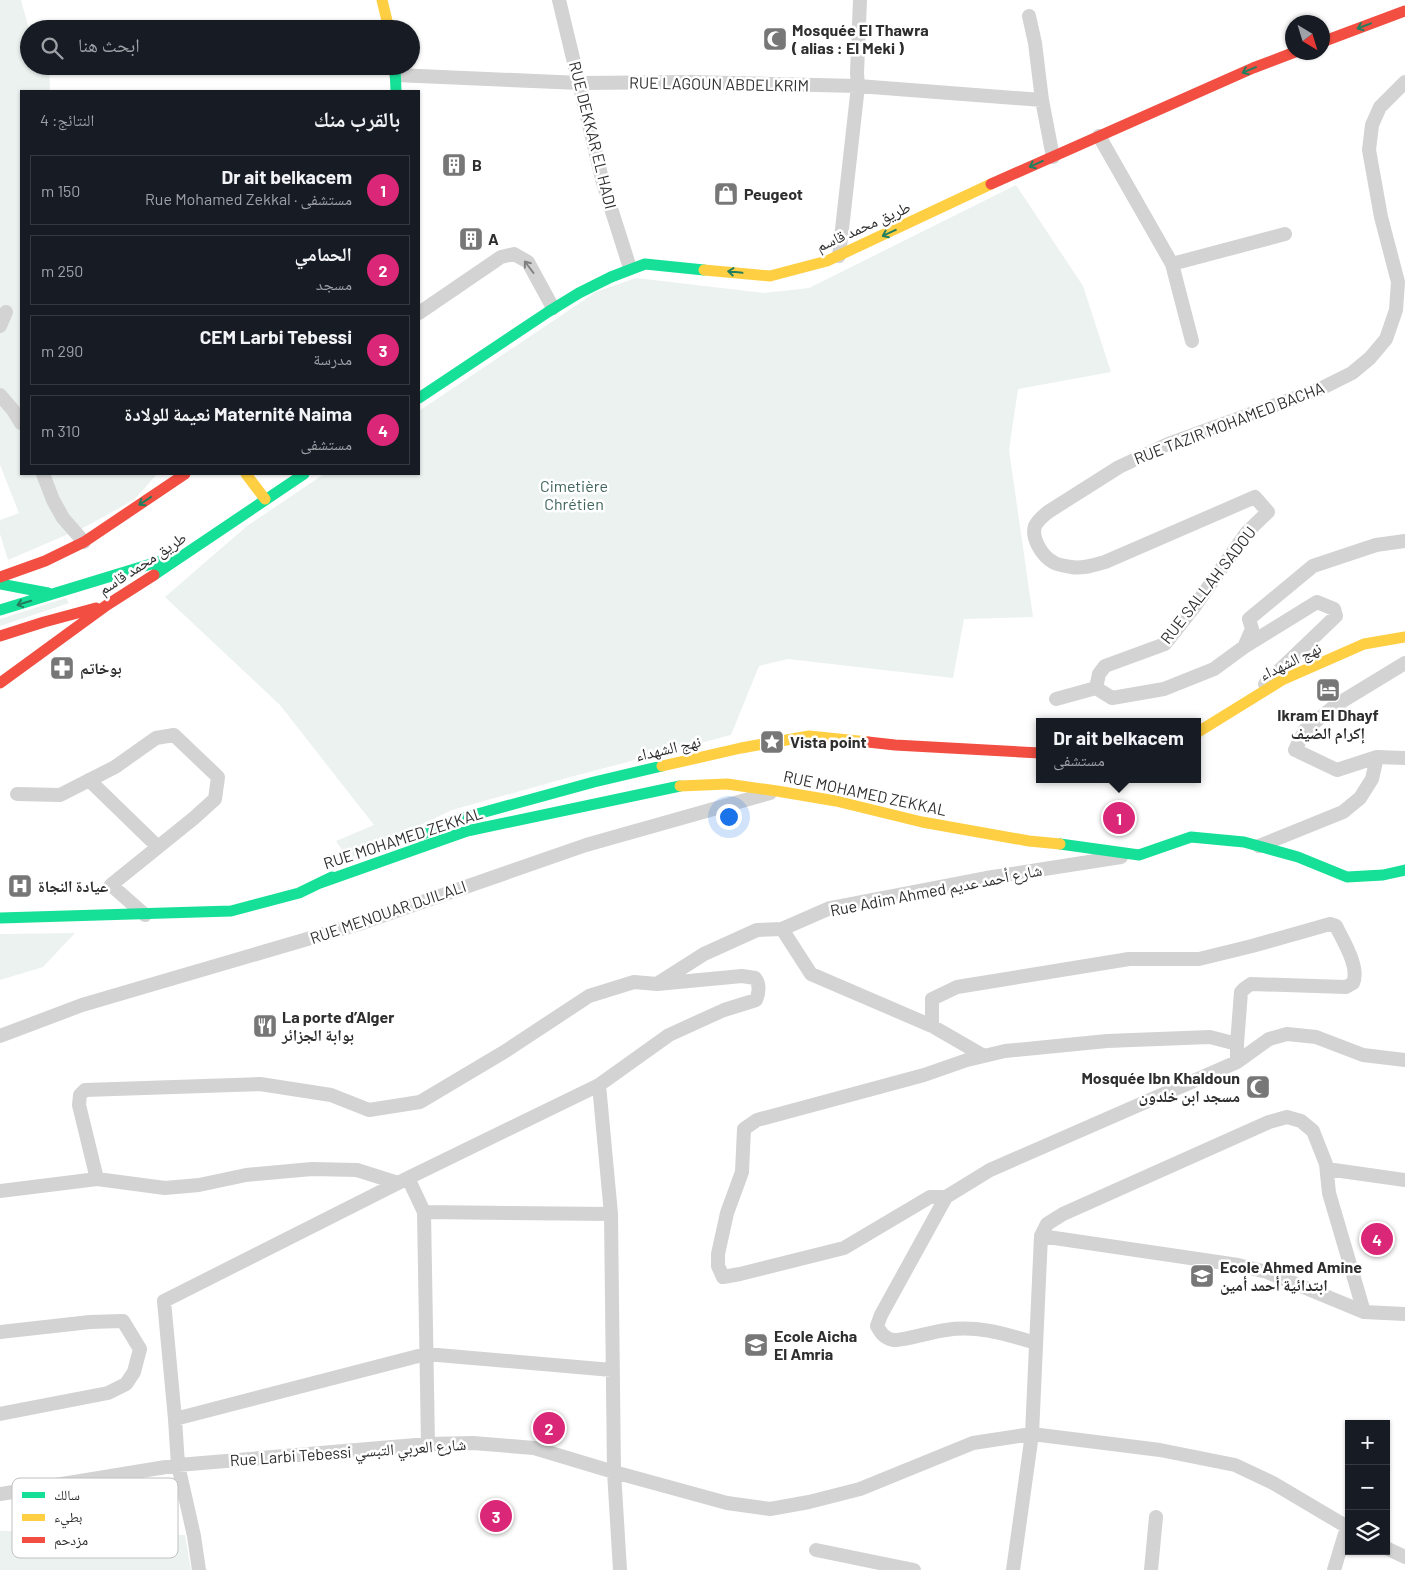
<!DOCTYPE html>
<html lang="ar">
<head>
<meta charset="utf-8">
<style>
  :root { --surface:#171b24; --page:#242831; --text:#f1f3f6; --muted:#9ea1a6; --line:#363941; --accent:#db2777 }
  body { margin:0; font-family:Barlow,"Noto Naskh Arabic",sans-serif; background:var(--page); color:var(--text); direction:rtl }
  .controls { position:absolute; right:15px; bottom:15px; display:grid; overflow:hidden; border-radius:0px; box-shadow:0 1px 4px #0004 }
  .controls button { width:45px; height:45px; display:grid; place-items:center; padding:0; border:0; border-bottom:1px solid var(--line); background:var(--surface); color:var(--text); font:25px sans-serif }
  .compass { position:absolute; left:1285px; top:15px; width:45px; height:45px; border-radius:50%; background:var(--surface); box-shadow:0 1px 4px #0004; rotate:142deg }
  .you { position:absolute; left:728px; top:816px; width:18px; height:18px; margin:-12px; border:4px solid #fff; border-radius:50%; background:#1a73e8; box-shadow:0 0 0 8px #1a73e833 }
  .badge { display:grid; place-items:center; width:32px; height:32px; border-radius:50%; background:var(--accent); color:#fff; font-size:16px; font-weight:700 }
  .pin { position:absolute; translate:-50% -50%; border:2px solid #fff; box-shadow:0 1px 5px #0006 }
  .popup { position:absolute; left:1036px; top:718px; width:165px; height:65px; box-sizing:border-box; display:grid; place-content:center; border-radius:0px; background:var(--surface); filter:drop-shadow(0 1px 4px #0005); font-size:16px; white-space:nowrap; color:var(--muted) }
  .popup b { font-size:19px; color:var(--text) }
  .popup::after { content:''; position:absolute; left:50%; top:100%; margin-left:-10px; border:10px solid transparent; border-top-color:var(--surface) }
  .list { margin:0; padding:0; list-style:none }
  h2 { display:flex; justify-content:space-between; align-items:center; height:65px; margin:0; padding:0 20px; font-size:21px }
  h2 small { font-size:16px; font-weight:400; color:var(--muted) }
  .list li { display:grid; grid-template-columns:32px 1fr auto; gap:15px; align-items:center; box-sizing:border-box; height:70px; margin:0 10px 10px; padding:0 10px; border:1px solid var(--line); border-radius:0px }
  .list b { display:block; font-size:19px; white-space:nowrap }
  .list p { margin:0; font-size:16px; white-space:nowrap; color:var(--muted) }
  .list em { font-size:16px; font-style:normal; color:var(--muted) }
  .icon { flex:none; width:28px; height:28px; fill:none; stroke:currentColor; stroke-width:2; stroke-linecap:round; stroke-linejoin:round }
  .map { position:relative; flex:none; width:1405px; height:1570px; overflow:hidden; direction:ltr }
  .search { position:absolute; background:var(--surface); box-shadow:0 1px 4px #0004; left:20px; top:20px; width:400px; height:55px; display:flex; align-items:center; gap:12px; box-sizing:border-box; padding:0 18px; border-radius:28px; color:var(--muted); font-size:19px }
  .panel { position:absolute; background:var(--surface); box-shadow:0 1px 4px #0004; left:20px; top:90px; width:400px; height:385px; border-radius:0px; direction:rtl }
  .map>svg:first-child { display:block }
</style>
</head>
<body>
<div class="map">
<svg width="1405" height="1570" viewBox="0 0 1405 1570">
  <rect width="100%" height="100%" fill="#fff"/>
  <path fill="#ebf2f0" d="M 0,0 L 21,0 L 29,29 L 29,66 L 49,66 L 50,91 L 21,91 L 21,474 L 157,474 L 135,499 L 87,526 L 8,560 L 0,534 L 0,520 L 19,513 L 0,465 Z
    M 1016,185 L 1083,286 L 1111,372 L 1018,389 L 1009,450 L 1033,617 L 964,619 L 953,678 L 788,659 L 759,666 L 731,735 L 574,776 L 452,810 L 348,859 L 336,841 L 374,825 L 280,705 L 165,597 L 247,526 L 324,474 L 419,474 L 419,411 L 596,292 L 636,278 L 764,293 L 809,288 Z
    M 66,598 L 69,603 L 0,626 L 0,619 Z
    M 75,933 L 43,967 L 0,980 L 0,934 Z
    M 0,1531 L 52,1531 L 185,1535 L 191,1570 L 0,1570 Z"/>
  <g fill="none" stroke-linecap="round" stroke-linejoin="round">
    <path stroke="#d3d3d3" stroke-width="14" d="M 559,0 L 603,183 L 630,268
      M 1029,16 L 1035,43 L 1042,100 L 1053,157
      M 396,75 L 580,83 L 690,82 L 858,86 L 1042,100
      M 1099,136 L 1172,264 L 1192,341
      M 839,256 L 858,86 L 857,73 L 860,0
      M 1172,264 L 1285,234
      M 419,313 L 501,257 L 514,254 L 528,262 L 553,308
      M 0,326 L 6,312
      M 0,395 L 13,410 L 21,423
      M 43,474 L 53,500 L 63,518 L 84,542
      M 1244,647 L 1252,629 L 1249,619 L 1313,566 L 1376,545 L 1405,541
      M 1405,663 L 1336,705 L 1305,730 L 1295,750 L 1337,770 L 1377,757 L 1405,758
      M 1265,684 L 1336,616 L 1334,609 L 1317,602 L 1244,647 L 1214,669 L 1164,689 L 1112,698 L 1096,688 L 1099,674 L 1105,666 L 1165,644 L 1195,606 L 1247,532 L 1268,512 L 1255,497 L 1105,562 C 1094,565 1083,569 1071,567 C 1066,566 1057,565 1053,562 C 1042,556 1031,538 1035,526 C 1038,520 1043,516 1048,512 L 1119,467 L 1168,444 L 1322,388 L 1352,373 L 1370,358 L 1386,339 L 1396,310 L 1398,282 L 1381,217 L 1369,150 L 1372,125 L 1380,107 L 1405,82
      M 1056,699 L 1096,688
      M 89,780 L 158,847
      M 17,794 L 60,795 L 115,767 L 156,738 L 174,735 L 218,777 L 215,799 L 194,818 L 111,885 L 145,915
      M 1259,846 L 1343,812 L 1360,798 L 1372,779 L 1377,757
      M 1121,857 L 986,878 L 830,908 L 782,929 L 811,974 L 932,1026 L 984,1056 L 1005,1051 L 1107,1041 L 1210,1037 L 1237,1044 L 1237,1062
      M 660,982 L 704,954 L 757,930 L 782,929
      M 932,1026 L 932,999 L 957,987 L 1129,959 L 1199,959 L 1252,946 L 1330,924 L 1336,926 C 1343,941 1360,967 1353,983 L 1346,987 L 1251,984 L 1245,988 L 1241,992 L 1237,1044
      M 0,1036 L 82,1005 L 362,923 L 586,845 L 770,793
      M 599,1085 L 611,1214 L 614,1472 L 620,1570
      M 1327,1169 L 1405,1180
      M 408,1178 L 424,1212 L 428,1444
      M 0,1191 L 97,1179
      M 946,1197 L 930,1197 L 844,1248 L 740,1274 L 723,1277 L 718,1266 L 718,1254 L 727,1213 L 742,1172 L 744,1129 L 757,1120 L 924,1075 L 967,1060 L 984,1056
      M 424,1212 L 611,1214
      M 1041,1236 L 1238,1265 L 1267,1272 L 1364,1312 L 1405,1314
      M 0,1332 L 90,1322 L 123,1321 L 140,1349 L 134,1372 L 126,1384 L 108,1393 L 0,1414
      M 1036,1343 C 1005,1334 978,1325 946,1330 C 934,1331 903,1341 893,1340 C 884,1338 881,1333 877,1326 L 881,1315 L 946,1197 L 990,1170 L 1237,1062 L 1269,1039 L 1287,1034 L 1316,1037 L 1363,1055 L 1405,1060
      M 175,1419 L 426,1354 L 612,1370
      M 0,1494 L 178,1465 L 428,1444 L 473,1443 L 534,1448 L 614,1472 L 727,1503 L 770,1509 L 809,1502 L 860,1489 L 973,1443 L 1032,1434 L 1160,1450 L 1235,1465 L 1273,1483 L 1349,1528
      M 1386,1548 L 1405,1557
      M 816,1550 L 914,1570
      M 199,1570 L 194,1536 L 178,1465 L 175,1419 L 164,1301 L 408,1178 L 599,1085 L 669,1035 L 724,1010 L 756,1000 C 759,993 760,984 755,978 L 742,976 L 657,984 L 634,982 L 589,996 L 504,1052 L 420,1102 L 369,1110 L 331,1095 L 260,1084 L 85,1090 L 80,1095 L 79,1105 L 97,1179 L 165,1188 L 199,1185 L 246,1175 L 312,1169 L 357,1170 L 398,1183
      M 1013,1570 L 1032,1434 L 1041,1236 L 1047,1224 L 1063,1214 L 1269,1122 L 1287,1117 L 1301,1121 L 1313,1131 L 1326,1164 L 1329,1193 L 1364,1312
      M 1151,1570 L 1156,1517
      M 1334,1570 L 1347,1527"/>
    <path stroke="#16e098" stroke-width="11" d="M 395,66 L 396,91
      M 419,398 L 548,312 L 579,293 L 611,277 L 645,264 L 704,270
      M 154,575 L 304,474
      M 0,584 L 48,593
      M 0,610 L 164,560
      M 419,836 L 452,821 L 594,782 L 662,766
      M 1060,844 L 1139,855 L 1191,837 L 1244,842 L 1298,857 L 1347,877 L 1383,875 L 1405,870
      M 320,883 L 467,831 L 680,786
      M 0,918 L 231,911 L 299,893 L 332,877"/>
    <path stroke="#ffcf43" stroke-width="11" d="M 382,0 L 389,29
      M 704,270 L 770,276 L 827,261 L 991,184
      M 246,474 L 265,499
      M 1198,732 L 1282,680 L 1364,644 L 1405,637
      M 662,766 L 741,748 L 809,736 L 868,742
      M 680,786 L 727,784 L 777,791 L 836,801 L 922,822 L 1029,841 L 1060,844"/>
    <path stroke="#f24e42" stroke-width="11" d="M 1322,42 L 1405,11
      M 991,184 L 1253,68 L 1295,52
      M 0,577 L 45,561 L 84,542 L 185,474
      M 0,636 L 44,622 L 96,608
      M 0,683 L 107,605 L 154,575
      M 868,742 L 895,745 L 1040,753"/>
  </g>
  <defs><path id="oneway-shaft" d="M-6 0H5M1.5-3L5.5 0L1.5 3" fill="none" stroke-width="1.6" stroke-linecap="round" stroke-linejoin="round" transform="scale(1.25)"/></defs>
  <g stroke="#237e5e">
    <use href="#oneway-shaft" transform="translate(1364 26) rotate(159)"/>
    <use href="#oneway-shaft" transform="translate(1249 70) rotate(157)"/>
    <use href="#oneway-shaft" transform="translate(1036 164) rotate(156)"/>
    <use href="#oneway-shaft" transform="translate(889 233) rotate(155)"/>
    <use href="#oneway-shaft" transform="translate(735 272) rotate(-174)"/>
    <use href="#oneway-shaft" transform="translate(145 501) rotate(146)"/>
    <use href="#oneway-shaft" transform="translate(24 603) rotate(163)"/>
  </g>
  <use stroke="#808080" href="#oneway-shaft" transform="translate(529 267) rotate(-127)"/>
  <defs>
    <symbol id="mosque-square" viewBox="-11 -11 22 22"><rect x="-9" y="-9" width="18" height="18" rx="4" fill="#777" stroke="#fff"/><path d="M3.5-4.9A6 6 0 1 0 3.5 4.9A5 5 0 1 1 3.5-4.9Z" fill="#fff"/></symbol>
    <symbol id="building-square" viewBox="-11 -11 22 22"><rect x="-9" y="-9" width="18" height="18" rx="4" fill="#777" stroke="#fff"/><path d="M-4-6H4V6H1V3H-1V6H-4ZM-2.5-4.3h1.7v1.8h-1.7ZM.8-4.3h1.7v1.8H.8ZM-2.5-1h1.7V.8h-1.7ZM.8-1h1.7V.8H.8Z" fill="#fff"/></symbol>
    <symbol id="shop-square" viewBox="-11 -11 22 22"><rect x="-9" y="-9" width="18" height="18" rx="4" fill="#777" stroke="#fff"/><path d="M-5-2.5h2.3a2.7 3.5 0 0 1 5.4 0H5L5.5 6h-11ZM-1.5-2.5h3a1.5 2.3 0 0 0-3 0Z" fill="#fff"/></symbol>
    <symbol id="pharmacy-square" viewBox="-11 -11 22 22"><rect x="-9" y="-9" width="18" height="18" rx="4" fill="#777" stroke="#fff"/><path d="M-2-6h4v4h4v4h-4v4h-4v-4h-4v-4h4Z" fill="#fff"/></symbol>
    <symbol id="hotel-square" viewBox="-11 -11 22 22"><rect x="-9" y="-9" width="18" height="18" rx="4" fill="#777" stroke="#fff"/><path d="M-6-4.5h1.5V1H6V5H4.5V3h-9V5H-6ZM-4 0a1.8 1.8 0 1 1 3.6 0ZM.5 0V-2.5h3Q6-2.5 6 0Z" fill="#fff"/></symbol>
    <symbol id="sight-square" viewBox="-11 -11 22 22"><rect x="-9" y="-9" width="18" height="18" rx="4" fill="#777" stroke="#fff"/><path d="M0-6L1.8-2.2L6-1.7L2.9 1.2L3.7 5.4L0 3.3L-3.7 5.4L-2.9 1.2L-6-1.7L-1.8-2.2Z" fill="#fff"/></symbol>
    <symbol id="hospital-square" viewBox="-11 -11 22 22"><rect x="-9" y="-9" width="18" height="18" rx="4" fill="#777" stroke="#fff"/><path d="M-5-5h3v3.5h4V-5h3V5h-3V1.5h-4V5h-3Z" fill="#fff"/></symbol>
    <symbol id="restaurant-square" viewBox="-11 -11 22 22"><rect x="-9" y="-9" width="18" height="18" rx="4" fill="#777" stroke="#fff"/><path d="M-5-6h1v4h1v-4h1v4h1v-4h1v5L-1.5 .5V6h-2V.5L-5-1ZM5-6V6H3V1.5H1.5Q1.5-4 5-6Z" fill="#fff"/></symbol>
    <symbol id="school-square" viewBox="-11 -11 22 22"><rect x="-9" y="-9" width="18" height="18" rx="4" fill="#777" stroke="#fff"/><path d="M0-5L7-2L0 1L-7-2ZM-4 1L0 2.5L4 1V4Q0 6-4 4Z" fill="#fff"/></symbol>
  </defs>
  <g fill-rule="evenodd">
    <use href="#mosque-square" x="761" y="25" width="28" height="28"/>
    <use href="#building-square" x="440" y="151" width="28" height="28"/>
    <use href="#shop-square" x="712" y="180" width="28" height="28"/>
    <use href="#building-square" x="457" y="225" width="28" height="28"/>
    <use href="#pharmacy-square" x="48" y="654" width="28" height="28"/>
    <use href="#hotel-square" x="1314" y="676" width="28" height="28"/>
    <use href="#sight-square" x="758" y="728" width="28" height="28"/>
    <use href="#hospital-square" x="6" y="872" width="28" height="28"/>
    <use href="#restaurant-square" x="251" y="1012" width="28" height="28"/>
    <use href="#mosque-square" x="1244" y="1073" width="28" height="28"/>
    <use href="#school-square" x="1188" y="1262" width="28" height="28"/>
    <use href="#school-square" x="742" y="1331" width="28" height="28"/>
  </g>
  <g text-anchor="middle" stroke-width="5" stroke-linejoin="round" paint-order="stroke">
    <g font-size="16" font-weight="bold" fill="#2e2e2e" stroke="#fff" text-anchor="start">
      <text x="792" y="36">Mosquée El Thawra<tspan x="792" dy="18">( alias : El Meki )</tspan></text>
      <text x="472" y="171">B</text>
      <text x="744" y="200">Peugeot</text>
      <text x="488" y="245">A</text>
      <text x="80" y="674">بوخاتم</text>
      <text x="1328" y="721" text-anchor="middle">Ikram El Dhayf<tspan x="1328" dy="18">إكرام الضيف</tspan></text>
      <text x="790" y="748">Vista point</text>
      <text x="38" y="892">عيادة النجاة</text>
      <text x="282" y="1023">La porte d’Alger<tspan x="282" dy="18">بوابة الجزائر</tspan></text>
      <text x="1240" y="1084" text-anchor="end">Mosquée Ibn Khaldoun<tspan x="1240" dy="18">مسجد ابن خلدون</tspan></text>
      <text x="1220" y="1273">Ecole Ahmed Amine<tspan x="1220" dy="18">ابتدائية أحمد أمين</tspan></text>
      <text x="774" y="1342">Ecole Aicha<tspan x="774" dy="18">El Amria</tspan></text>
    </g>
    <g font-size="16" fill="#2e2e2e" stroke="#fff">
      <text transform="translate(719 84) rotate(1)" y="6">RUE LAGOUN ABDELKRIM</text>
      <text transform="translate(593 135) rotate(76)" y="6">RUE DEKKAR EL HADI</text>
      <text transform="translate(863 226) rotate(-24)" y="6">طريق محمد قاسم</text>
      <text transform="translate(1229 423) rotate(-21)" y="6">RUE TAZIR MOHAMED BACHA</text>
      <text transform="translate(142 563) rotate(-33)" y="6">طريق محمد قاسم</text>
      <text transform="translate(1208 585) rotate(-52)" y="6">RUE SALLAH SADOU</text>
      <text transform="translate(1290 661) rotate(-26)" y="6">نهج الشهداء</text>
      <text transform="translate(668 748) rotate(-13)" y="6">نهج الشهداء</text>
      <text transform="translate(865 793) rotate(12)" y="6">RUE MOHAMED ZEKKAL</text>
      <text transform="translate(403 838) rotate(-18)" y="6">RUE MOHAMED ZEKKAL</text>
      <text transform="translate(936 890) rotate(-11)" y="6">Rue Adim Ahmed شارع أحمد عديم</text>
      <text transform="translate(388 912) rotate(-19)" y="6">RUE MENOUAR DJILALI</text>
      <text transform="translate(348 1452) rotate(-4)" y="6">Rue Larbi Tebessi شارع العربي التبسي</text>
    </g>
    <g font-size="16" fill="#40645d" stroke="#fff">
      <text x="574" y="492">Cimetière<tspan x="574" dy="18">Chrétien</tspan></text>
    </g>
  </g>
  <rect x="12" y="1478" width="166" height="80" rx="8" fill="#fff" stroke="#c0c0c0" stroke-width="1"/>
  <rect x="22" y="1492" width="23" height="6" fill="#16e098"/>
  <rect x="22" y="1514" width="23" height="7" fill="#ffcf43"/>
  <rect x="22" y="1537" width="23" height="6" fill="#f24e42"/>
  <g font-size="14" fill="#2e2e2e">
    <text x="54" y="1500">سالك</text>
    <text x="54" y="1522">بطيء</text>
    <text x="54" y="1545">مزدحم</text>
  </g>
</svg>
<div class="controls">
<button>+</button>
<button>−</button>
<button><svg class="icon" aria-label="layers" viewBox="0 0 24 24"><path d="M12 4l9 5-9 5-9-5zM3 14l9 5 9-5"/></svg></button>
</div>
<svg class="compass" viewBox="-18 -18 36 36"><path d="M0-13l5 13h-10z" fill="#e53935"/><path d="M0 13l5-13h-10z" fill="#9ea1a6"/></svg>
<div class="you"></div>
<div class="pin badge" style="left:1119px;top:818px">1</div>
<div class="popup"><b>Dr ait belkacem</b>مستشفى</div>
<div class="pin badge" style="left:549px;top:1428px">2</div>
<div class="pin badge" style="left:496px;top:1516px">3</div>
<div class="pin badge" style="left:1377px;top:1239px">4</div>
<div class="search"><svg class="icon" aria-label="search" viewBox="0 0 24 24"><circle cx="10" cy="10" r="6"/><path d="M15 15l6 6"/></svg>ابحث هنا</div>
<section class="panel">
<h2>بالقرب منك<small>النتائج: 4</small></h2>
<ul class="list">
<li><span class="badge">1</span><div><b>Dr ait belkacem</b><p>مستشفى · Rue Mohamed Zekkal</p></div><em>150 m</em></li>
<li><span class="badge">2</span><div><b>الحمامي</b><p>مسجد</p></div><em>250 m</em></li>
<li><span class="badge">3</span><div><b>CEM Larbi Tebessi</b><p>مدرسة</p></div><em>290 m</em></li>
<li><span class="badge">4</span><div><b>Maternité Naima نعيمة للولادة</b><p>مستشفى</p></div><em>310 m</em></li>
</ul>
</section>
</div>
</body>
</html>
